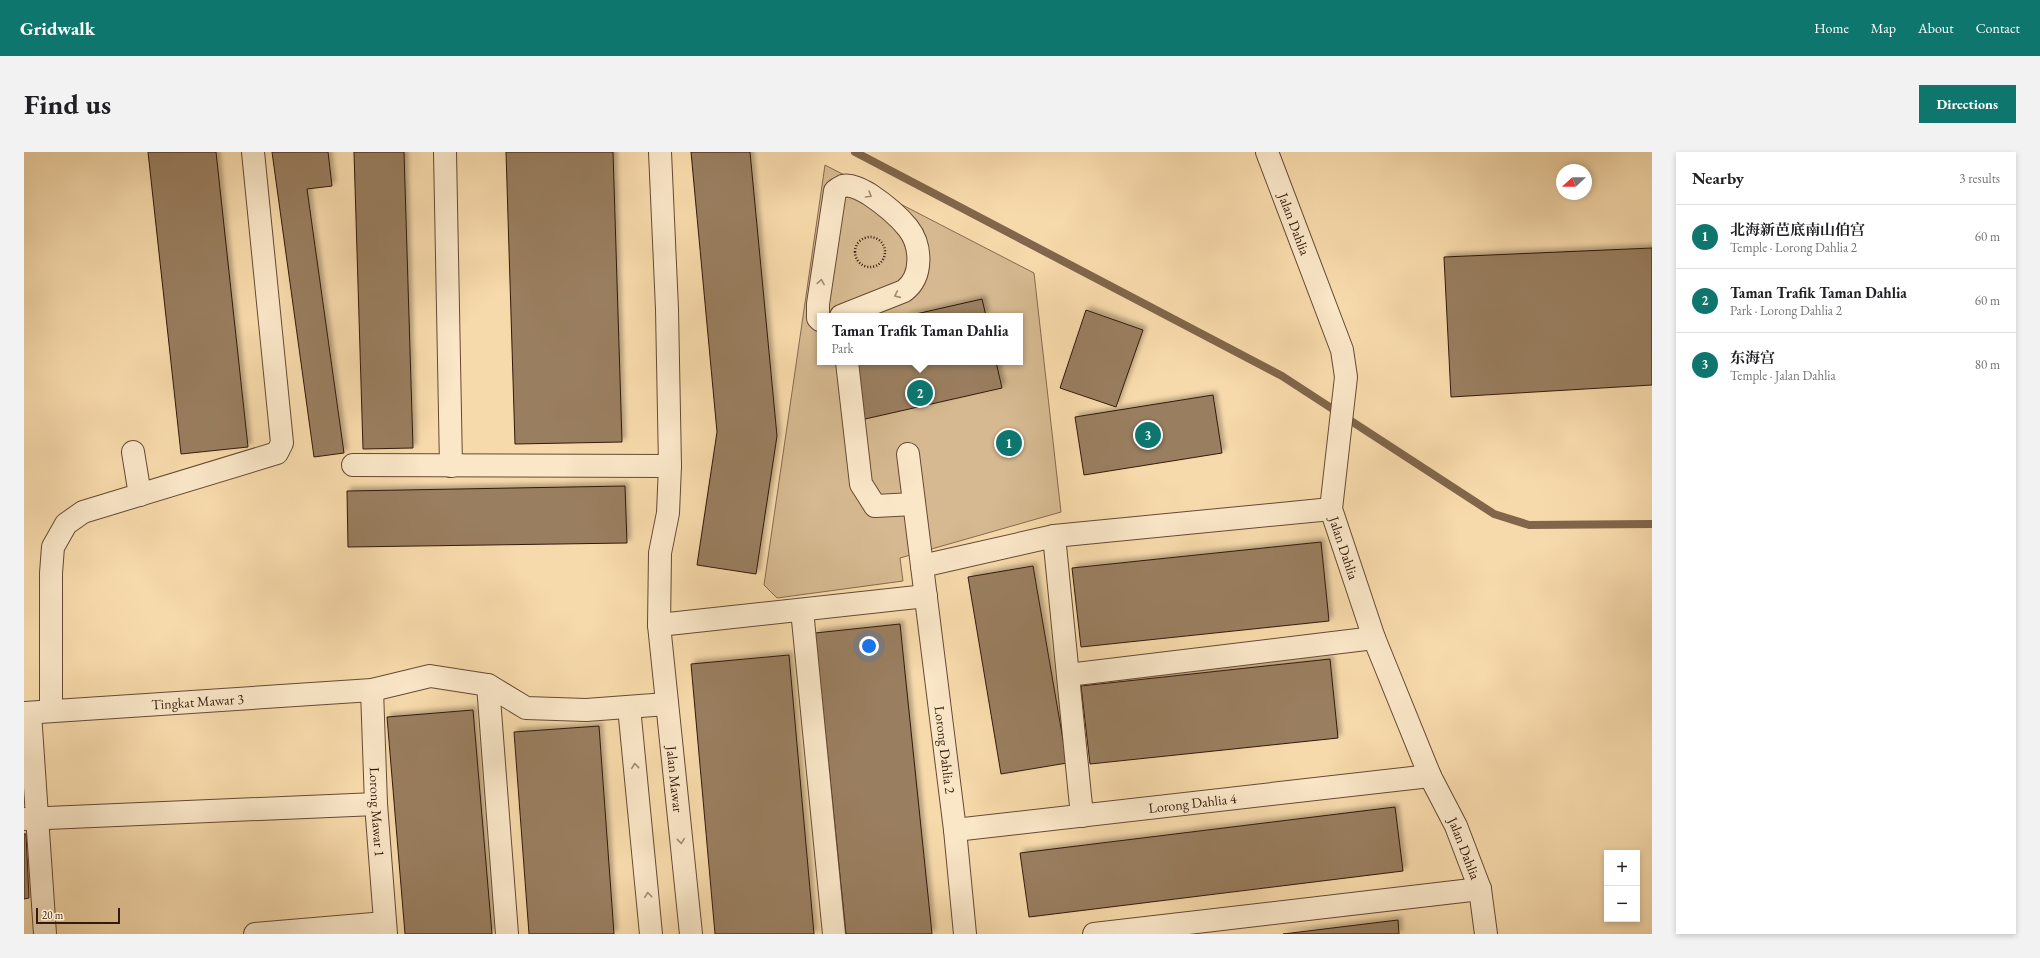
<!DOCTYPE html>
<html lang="en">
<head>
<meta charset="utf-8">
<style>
  :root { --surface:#fff; --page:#f2f2f2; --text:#202124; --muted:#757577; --line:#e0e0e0; --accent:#0f766e }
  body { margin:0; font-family:"EB Garamond","Noto Serif SC",serif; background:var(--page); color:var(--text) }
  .controls { position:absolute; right:12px; bottom:12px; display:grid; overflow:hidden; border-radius:0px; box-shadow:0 2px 6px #0003 }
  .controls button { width:36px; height:36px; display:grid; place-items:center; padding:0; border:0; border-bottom:1px solid var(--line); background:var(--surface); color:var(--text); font:20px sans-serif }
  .compass { position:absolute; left:1532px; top:12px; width:36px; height:36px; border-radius:50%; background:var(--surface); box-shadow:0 2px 6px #0003; rotate:249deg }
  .scale { position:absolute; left:12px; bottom:10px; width:84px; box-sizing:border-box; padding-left:4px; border:2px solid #341a0c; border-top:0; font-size:11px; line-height:14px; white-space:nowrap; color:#341a0c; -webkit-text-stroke:3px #fae7c8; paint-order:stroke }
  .you { position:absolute; left:845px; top:494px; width:14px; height:14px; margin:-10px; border:3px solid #fff; border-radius:50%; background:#1a73e8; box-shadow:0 0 0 6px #1a73e833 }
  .badge { display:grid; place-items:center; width:26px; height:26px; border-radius:50%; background:var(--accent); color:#fff; font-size:13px; font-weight:700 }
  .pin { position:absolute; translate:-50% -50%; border:2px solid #fff; box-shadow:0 1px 4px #0006 }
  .popup { position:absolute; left:793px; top:161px; width:206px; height:52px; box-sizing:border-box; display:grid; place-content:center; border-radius:0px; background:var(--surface); filter:drop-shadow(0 1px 3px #0005); font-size:13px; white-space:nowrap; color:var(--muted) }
  .popup b { font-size:15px; color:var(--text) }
  .popup::after { content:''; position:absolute; left:50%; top:100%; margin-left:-8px; border:8px solid transparent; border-top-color:var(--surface) }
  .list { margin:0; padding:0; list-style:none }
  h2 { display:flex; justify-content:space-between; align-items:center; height:52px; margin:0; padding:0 16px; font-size:17px }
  h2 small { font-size:13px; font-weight:400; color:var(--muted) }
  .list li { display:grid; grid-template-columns:26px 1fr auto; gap:12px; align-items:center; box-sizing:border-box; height:64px; padding:0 16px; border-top:1px solid var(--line) }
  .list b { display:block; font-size:15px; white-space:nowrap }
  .list p { margin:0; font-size:13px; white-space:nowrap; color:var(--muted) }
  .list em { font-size:13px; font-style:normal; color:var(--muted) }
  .map { position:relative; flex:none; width:1628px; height:782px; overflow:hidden; border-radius:0px }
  header { display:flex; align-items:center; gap:24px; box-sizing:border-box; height:56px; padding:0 20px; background:var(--accent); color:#fff }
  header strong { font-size:19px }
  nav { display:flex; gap:22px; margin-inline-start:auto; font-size:14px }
  .intro { display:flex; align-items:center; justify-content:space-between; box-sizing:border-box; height:96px; padding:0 24px }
  h1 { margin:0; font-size:28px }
  .button { padding:10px 18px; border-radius:0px; background:var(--accent); color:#fff; font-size:14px; font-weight:700 }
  main { display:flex; gap:24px; padding:0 24px }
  aside { flex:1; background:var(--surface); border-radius:0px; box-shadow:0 2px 6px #0003 }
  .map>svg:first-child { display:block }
</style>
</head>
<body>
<header>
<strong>Gridwalk</strong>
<nav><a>Home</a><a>Map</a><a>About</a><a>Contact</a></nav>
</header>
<div class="intro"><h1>Find us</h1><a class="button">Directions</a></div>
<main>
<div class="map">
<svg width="1628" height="782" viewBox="0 0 1628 782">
  <defs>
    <filter id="shadow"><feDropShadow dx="3.5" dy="-3.5" stdDeviation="2" flood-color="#0004"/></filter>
  </defs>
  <rect width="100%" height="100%" fill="#f7daab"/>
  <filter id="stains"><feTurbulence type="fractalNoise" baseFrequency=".005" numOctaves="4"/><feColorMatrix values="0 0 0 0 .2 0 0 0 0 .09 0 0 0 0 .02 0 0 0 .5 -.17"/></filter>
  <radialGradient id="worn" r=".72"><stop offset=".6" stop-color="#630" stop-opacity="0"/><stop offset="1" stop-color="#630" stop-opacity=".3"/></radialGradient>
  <path fill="#d6b990" stroke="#856a4e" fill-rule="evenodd" d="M 801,13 L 1010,121 L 1037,360 L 876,406 L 879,429 L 753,446 L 740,433 ZM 796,164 L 996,164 L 996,210 L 796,210 Z"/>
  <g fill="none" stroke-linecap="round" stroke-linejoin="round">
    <path stroke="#81664b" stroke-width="8" d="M 831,0 L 1258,224 L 1470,362 L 1505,373 L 1628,372"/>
  </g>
  <path fill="#997e5f" stroke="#341a0c" filter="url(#shadow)" d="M 124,0 L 192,0 L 224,295 L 157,302 Z
    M 248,0 L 304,0 L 308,34 L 283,37 L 320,301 L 290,305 Z
    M 330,0 L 380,0 L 389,296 L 339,297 Z
    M 482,0 L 589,0 L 598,290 L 491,292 Z
    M 667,0 L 726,0 L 753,284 L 732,422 L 673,413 L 693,280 Z
    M 1628,96 L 1628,233 L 1427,245 L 1420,105 Z
    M 958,147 L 962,164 L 883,164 Z
    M 1062,158 L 1119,178 L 1092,255 L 1036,236 Z
    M 828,210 L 972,210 L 978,236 L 841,267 Z
    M 1189,243 L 1198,301 L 1060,323 L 1051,265 Z
    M 601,334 L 603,391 L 324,395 L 323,339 Z
    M 1297,390 L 1305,469 L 1057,495 L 1048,416 Z
    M 1009,414 L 1043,611 L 977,622 L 944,425 Z
    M 876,472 L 908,782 L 822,782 L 791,481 Z
    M 765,503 L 790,782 L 691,782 L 667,512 Z
    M 1306,507 L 1314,586 L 1066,612 L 1057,534 Z
    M 449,558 L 468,782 L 381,782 L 363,565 Z
    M 575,574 L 590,782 L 505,782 L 490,580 Z
    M 1371,655 L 1379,719 L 1005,765 L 996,701 Z
    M 0,682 L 2,682 L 5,746 L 0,747 Z
    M 1374,768 L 1375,782 L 1259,782 Z"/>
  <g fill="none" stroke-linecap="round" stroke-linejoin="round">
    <defs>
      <g id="minor">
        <path d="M 421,0 L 427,314"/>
        <path id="s1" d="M 636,0 L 643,157 L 646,314 L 644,361 L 636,401 L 635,473 L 667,782"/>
        <path id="s2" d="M 1243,0 L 1318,198 L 1322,225 L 1307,357 L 1350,486 L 1406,624 L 1432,674 L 1456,737 L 1462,782"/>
        <path d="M 796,168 L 794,166 L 794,152 L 811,39 C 813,37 817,35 819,34 C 827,32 838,38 845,42 C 860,52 873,62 884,76 C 898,94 899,125 880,139 L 817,164"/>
        <path d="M 823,210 L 837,332 L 851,354 L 890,352"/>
        <path d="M 109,300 L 116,343"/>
        <path id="s3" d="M 884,302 L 931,678 L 941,782"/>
        <path d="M 329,313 L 646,314"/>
        <path d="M 1030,384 L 1058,664"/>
        <path d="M 898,414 L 1030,384 L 1307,357"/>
        <path d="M 778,458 L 810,782"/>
        <path d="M 635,473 L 902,444"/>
        <path d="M 1044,523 L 1350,486"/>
        <path d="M 464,533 L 483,782"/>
        <path id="s4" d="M 348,538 L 352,652 L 362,782"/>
        <path d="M 605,555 L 627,782"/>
        <path d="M 27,559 L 27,421 L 29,395 L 42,372 L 59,360 L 253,301 L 258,291 L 229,0"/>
        <path id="s5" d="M 0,561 L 348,538 L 406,524 L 464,533 L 502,556 L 562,558 L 643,552"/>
        <path d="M 6,561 L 21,782"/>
        <path d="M 0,667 L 352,652"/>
        <path id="s6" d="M 931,678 L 1406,624"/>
        <path d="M 231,782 L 361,771"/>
        <path d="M 1070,782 L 1456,737"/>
      </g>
    </defs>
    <use href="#minor" stroke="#654a34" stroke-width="24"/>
    <path stroke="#341a0c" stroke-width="2.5" stroke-dasharray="1 2" stroke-linecap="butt" d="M831 100a15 15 0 1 1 30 0a15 15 0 1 1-30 0Z"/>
    <use href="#minor" stroke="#fae7c8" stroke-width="22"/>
  </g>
  <defs><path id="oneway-chevron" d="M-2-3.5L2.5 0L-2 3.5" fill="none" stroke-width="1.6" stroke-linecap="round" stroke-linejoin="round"/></defs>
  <g stroke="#a18b73">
    <use href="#oneway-chevron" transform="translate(845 43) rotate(30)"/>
    <use href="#oneway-chevron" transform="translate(797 130) rotate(-81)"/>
    <use href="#oneway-chevron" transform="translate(873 143) rotate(156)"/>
    <use href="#oneway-chevron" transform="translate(611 614) rotate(-96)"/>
    <use href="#oneway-chevron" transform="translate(657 689) rotate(84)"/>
    <use href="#oneway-chevron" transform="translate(624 743) rotate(-96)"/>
  </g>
  <g text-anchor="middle" stroke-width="3.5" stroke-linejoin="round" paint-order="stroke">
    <g font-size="14" fill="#341a0c" stroke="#fae7c8">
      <text dy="5" stroke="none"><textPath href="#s2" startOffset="77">Jalan Dahlia</textPath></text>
      <text dy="5" stroke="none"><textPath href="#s2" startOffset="413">Jalan Dahlia</textPath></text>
      <text dy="5" stroke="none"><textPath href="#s5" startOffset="174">Tingkat Mawar 3</textPath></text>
      <text dy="5" stroke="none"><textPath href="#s3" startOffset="298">Lorong Dahlia 2</textPath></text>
      <text dy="5" stroke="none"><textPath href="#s1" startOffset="629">Jalan Mawar</textPath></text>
      <text dy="5" stroke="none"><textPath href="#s6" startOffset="239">Lorong Dahlia 4</textPath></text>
      <text dy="5" stroke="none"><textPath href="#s4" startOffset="122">Lorong Mawar 1</textPath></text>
      <text dy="5" stroke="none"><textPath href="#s2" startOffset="737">Jalan Dahlia</textPath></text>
    </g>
  </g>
  <rect width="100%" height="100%" filter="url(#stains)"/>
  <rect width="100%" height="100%" fill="url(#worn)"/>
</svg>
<div class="controls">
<button>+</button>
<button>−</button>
</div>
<svg class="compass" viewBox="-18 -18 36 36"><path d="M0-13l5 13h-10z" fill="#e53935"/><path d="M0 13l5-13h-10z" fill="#757577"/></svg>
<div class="scale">20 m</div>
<div class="you"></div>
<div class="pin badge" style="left:985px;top:291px">1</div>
<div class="pin badge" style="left:896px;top:241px">2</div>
<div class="popup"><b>Taman Trafik Taman Dahlia</b>Park</div>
<div class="pin badge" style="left:1124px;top:283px">3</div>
</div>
<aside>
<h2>Nearby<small>3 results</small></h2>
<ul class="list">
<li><span class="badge">1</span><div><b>北海新芭底南山伯宫</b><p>Temple · Lorong Dahlia 2</p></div><em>60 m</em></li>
<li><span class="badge">2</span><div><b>Taman Trafik Taman Dahlia</b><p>Park · Lorong Dahlia 2</p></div><em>60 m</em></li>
<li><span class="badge">3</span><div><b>东海宫</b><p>Temple · Jalan Dahlia</p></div><em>80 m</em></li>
</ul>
</aside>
</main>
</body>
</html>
